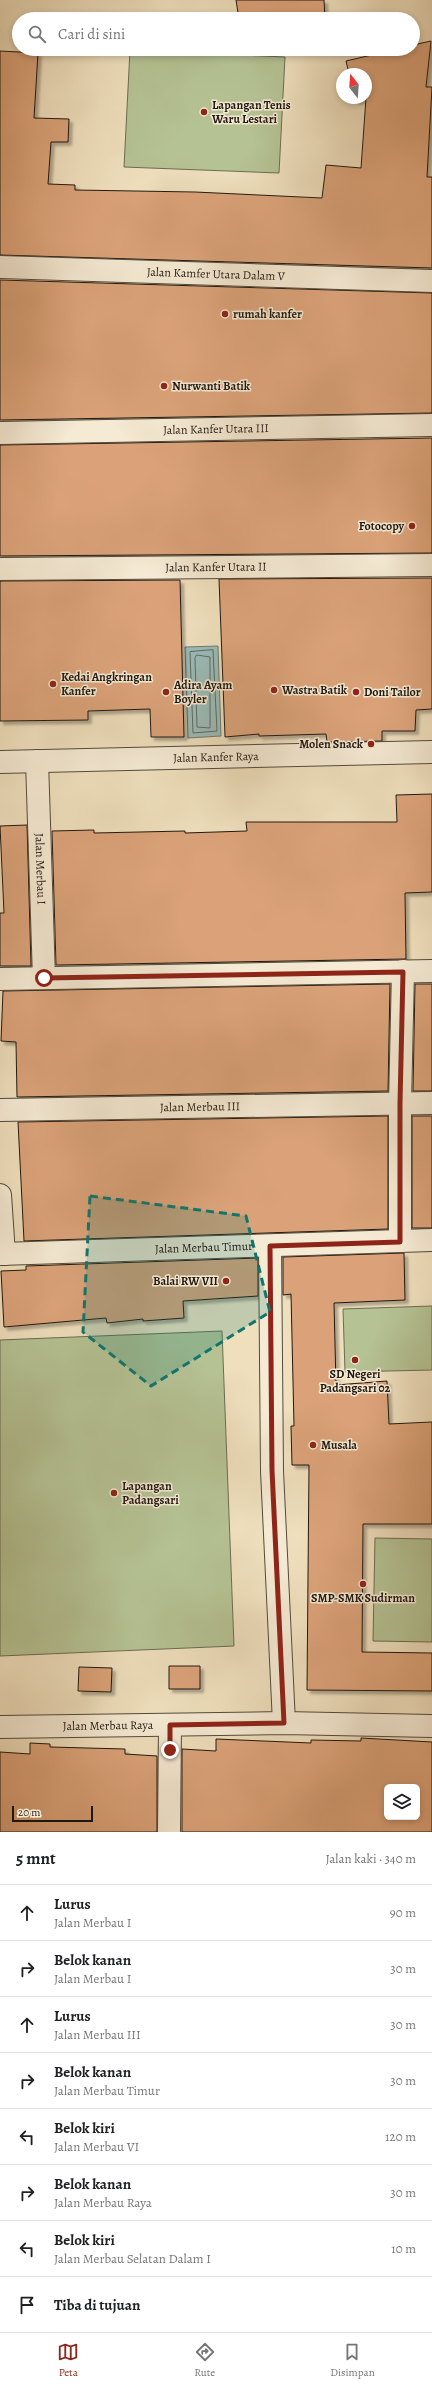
<!DOCTYPE html>
<html lang="id">
<head>
<meta charset="utf-8">
<style>
  :root { --surface:#fff; --page:#f6f6f6; --text:#202124; --muted:#757577; --line:#e0e0e0; --accent:#8f2418 }
  body { margin:0; font-family:Alegreya,serif; background:var(--page); color:var(--text) }
  .controls { position:absolute; right:12px; bottom:12px; display:grid; overflow:hidden; border-radius:6px; box-shadow:0 2px 6px #0003 }
  .controls button { width:36px; height:36px; display:grid; place-items:center; padding:0; border:0; border-bottom:1px solid var(--line); background:var(--surface); color:var(--text); font:20px sans-serif }
  .compass { position:absolute; left:336px; top:68px; width:36px; height:36px; border-radius:50%; background:var(--surface); box-shadow:0 2px 6px #0003; rotate:343deg }
  .scale { position:absolute; left:12px; bottom:10px; width:81px; box-sizing:border-box; padding-left:4px; border:2px solid #211810; border-top:0; font-size:11px; line-height:14px; white-space:nowrap; color:#211810; -webkit-text-stroke:3px #f5ead4; paint-order:stroke }
  .stop { position:absolute; width:12px; height:12px; margin:-9px; border:3px solid #8f2418; border-radius:50%; background:#fff }
  .stop.end { background:#8f2418; border-color:#fff; box-shadow:0 1px 4px #0008 }
  .list { margin:0; padding:0; list-style:none }
  h2 { display:flex; justify-content:space-between; align-items:center; height:52px; margin:0; padding:0 16px; font-size:17px }
  h2 small { font-size:13px; font-weight:400; color:var(--muted) }
  .list li { display:grid; grid-template-columns:26px 1fr auto; gap:12px; align-items:center; box-sizing:border-box; height:56px; padding:0 16px; border-top:1px solid var(--line) }
  .list b { display:block; font-size:15px; white-space:nowrap }
  .list p { margin:0; font-size:13px; white-space:nowrap; color:var(--muted) }
  .list em { font-size:13px; font-style:normal; color:var(--muted) }
  .icon { flex:none; width:22px; height:22px; fill:none; stroke:currentColor; stroke-width:2; stroke-linecap:round; stroke-linejoin:round }
  .map { position:relative; flex:none; width:432px; height:1832px; overflow:hidden }
  .search { position:absolute; background:var(--surface); box-shadow:0 2px 6px #0003; left:12px; right:12px; top:12px; height:44px; display:flex; align-items:center; gap:10px; box-sizing:border-box; padding:0 14px; border-radius:22px; color:var(--muted); font-size:15px }
  .sheet { height:500px; background:var(--surface) }
  nav { display:flex; justify-content:space-around; align-items:center; box-sizing:border-box; height:56px; border-top:1px solid var(--line); background:var(--surface); font-size:11px; color:var(--muted) }
  nav a { display:grid; justify-items:center; gap:2px }
  nav .on { color:var(--accent) }
  .map>svg:first-child { display:block }
</style>
</head>
<body>
<div class="map">
<svg width="432" height="1832" viewBox="0 0 432 1832">
  <defs>
    <filter id="shadow"><feDropShadow dx="3.5" dy="3.5" stdDeviation="1" flood-color="#0004"/></filter>
  </defs>
  <rect width="100%" height="100%" fill="#efdfbd"/>
  <filter id="stains"><feTurbulence type="fractalNoise" baseFrequency=".005" numOctaves="4"/><feColorMatrix values="0 0 0 0 .2 0 0 0 0 .09 0 0 0 0 .02 0 0 0 .5 -.17"/></filter>
  <radialGradient id="worn" r=".72"><stop offset=".6" stop-color="#630" stop-opacity="0"/><stop offset="1" stop-color="#630" stop-opacity=".3"/></radialGradient>
  <path fill="#b5c294" stroke="#6b6d52" d="M 130,50 L 285,57 L 279,173 L 124,167 Z
    M 432,1306 L 432,1370 L 345,1372 L 343,1309 Z
    M 222,1331 L 234,1646 L 0,1656 L 0,1340 Z
    M 375,1538 L 432,1539 L 432,1642 L 373,1641 Z"/>
  <path fill="#9bbcb8" stroke="#6a7a75" d="M 218,646 L 221,736 L 188,738 L 185,647 Z"/>
  <g fill="none" stroke-linecap="round" stroke-linejoin="round">
    <path stroke="#5e6a64" stroke-width="1" d="M 213,650 L 217,731 L 193,733 L 190,652 Z
      M 197,655 L 210,657 L 210,728 L 197,727 L 195,658 Z"/>
  </g>
  <path fill="#dba279" stroke="#211810" fill-rule="evenodd" filter="url(#shadow)" d="M 236,0 L 324,0 L 325,19 L 239,19 Z
    M 431,41 L 426,87 L 432,87 L 427,177 L 432,177 L 432,268 L 0,255 L 0,51 L 38,53 L 34,118 L 69,119 L 68,142 L 51,142 L 48,184 L 75,185 L 75,190 L 195,192 L 322,198 L 326,165 L 361,168 L 366,98 L 356,101 L 355,98 L 366,98 L 366,74 L 349,74 L 346,61 L 397,49 L 413,49 L 413,45 Z
    M 0,280 L 432,293 L 432,413 L 0,420 Z
    M 432,438 L 432,553 L 0,556 L 0,445 Z
    M 432,578 L 432,709 L 416,710 L 415,731 L 382,731 L 382,741 L 327,742 L 326,734 L 259,736 L 259,734 L 225,737 L 219,579 Z
    M 180,580 L 184,737 L 151,737 L 150,709 L 88,711 L 88,720 L 0,721 L 0,581 Z
    M 432,794 L 432,892 L 405,893 L 406,959 L 56,965 L 52,831 L 94,830 L 94,833 L 185,831 L 185,833 L 247,831 L 246,822 L 397,822 L 396,795 Z
    M 27,825 L 31,966 L 0,966 L 0,913 L 4,913 L 0,826 Z
    M 390,984 L 388,1091 L 17,1097 L 16,1042 L 1,1041 L 3,991 Z
    M 415,984 L 432,984 L 432,1091 L 413,1091 Z
    M 388,1116 L 388,1229 L 24,1241 L 18,1122 Z
    M 412,1116 L 432,1116 L 432,1228 L 412,1228 Z
    M 404,1253 L 405,1300 L 334,1303 L 336,1385 L 387,1381 L 389,1424 L 432,1422 L 432,1524 L 363,1524 L 362,1652 L 432,1653 L 432,1691 L 307,1690 L 309,1465 L 292,1465 L 291,1426 L 294,1426 L 291,1294 L 283,1295 L 283,1257 Z
    M 258,1258 L 258,1296 L 183,1301 L 184,1318 L 143,1321 L 143,1319 L 107,1323 L 106,1318 L 4,1327 L 1,1271 L 26,1270 L 26,1266 Z
    M 169,1666 L 200,1666 L 200,1689 L 169,1689 Z
    M 79,1667 L 112,1668 L 111,1692 L 78,1691 Z
    M 361,1738 L 432,1742 L 432,1832 L 182,1832 L 182,1749 L 216,1751 L 216,1739 L 311,1743 L 311,1740 L 361,1741 ZM 387,1787 L 417,1787 L 417,1817 L 387,1817 Z
    M 30,1743 L 50,1744 L 50,1747 L 125,1749 L 125,1754 L 157,1756 L 157,1832 L 0,1832 L 0,1752 L 30,1754 Z"/>
  <g fill="none" stroke-linecap="round" stroke-linejoin="round">
    <defs>
      <g id="minor">
        <path id="s1" d="M 0,267 L 432,281"/>
        <path id="s2" d="M 0,433 L 432,425"/>
        <path id="s3" d="M 0,569 L 432,565"/>
        <path id="s4" d="M 37,761 L 44,978"/>
        <path d="M 0,979 L 432,971"/>
        <path id="s5" d="M 0,1110 L 432,1103"/>
        <path d="M 0,1195 L 4,1254"/>
        <path d="M 400,1241 L 400,1104 L 403,971"/>
        <path d="M 270,1246 L 272,1471 L 284,1723"/>
        <path id="s6" d="M 0,1254 L 432,1240"/>
        <path d="M 169,1832 L 170,1725"/>
      </g>
      <g id="tertiary">
        <path id="s7" d="M 0,762 L 432,752"/>
        <path id="s8" d="M 0,1727 L 284,1723 L 432,1726"/>
      </g>
    </defs>
    <use href="#minor" stroke="#544a3b" stroke-width="24"/>
    <use href="#tertiary" stroke="#544a3b" stroke-width="24"/>
    <use href="#minor" stroke="#f5ead4" stroke-width="22"/>
    <use href="#tertiary" stroke="#f5ead4" stroke-width="22"/>
  </g>
  <g fill="none" stroke-linecap="round" stroke-linejoin="round">
    <path stroke="#8f2418" stroke-width="5" d="M 44,978 L 403,972 L 400,1104 L 400,1242 L 270,1246 L 272,1470 L 284,1723 L 170,1725 L 170,1750"/>
  </g>
  <path fill="#0f766e" fill-opacity="0.2" stroke="#0f766e" stroke-width="3" stroke-dasharray="8 5" stroke-linejoin="round" d="M 90,1196 L 246,1216 L 270,1312 L 151,1386 L 83,1332 Z"/>
  <g fill="#8f2418" stroke="#f5ead4" stroke-width="1.5">
    <circle cx="204" cy="112" r="4"/>
    <circle cx="225" cy="314" r="4"/>
    <circle cx="164" cy="386" r="4"/>
    <circle cx="412" cy="526" r="4"/>
    <circle cx="53" cy="684" r="4"/>
    <circle cx="274" cy="690" r="4"/>
    <circle cx="166" cy="692" r="4"/>
    <circle cx="356" cy="692" r="4"/>
    <circle cx="371" cy="744" r="4"/>
    <circle cx="226" cy="1281" r="4"/>
    <circle cx="355" cy="1360" r="4"/>
    <circle cx="313" cy="1445" r="4"/>
    <circle cx="114" cy="1493" r="4"/>
    <circle cx="363" cy="1584" r="4"/>
  </g>
  <g text-anchor="middle" stroke-width="3" stroke-linejoin="round" paint-order="stroke">
    <g font-size="12" font-weight="bold" fill="#211810" stroke="#f5ead4" text-anchor="start">
      <text x="212" y="109">Lapangan Tenis<tspan x="212" dy="14">Waru Lestari</tspan></text>
      <text x="233" y="318">rumah kanfer</text>
      <text x="172" y="390">Nurwanti Batik</text>
      <text x="404" y="530" text-anchor="end">Fotocopy</text>
      <text x="61" y="681">Kedai Angkringan<tspan x="61" dy="14">Kanfer</tspan></text>
      <text x="174" y="689">Adira Ayam<tspan x="174" dy="14">Boyler</tspan></text>
      <text x="282" y="694">Wastra Batik</text>
      <text x="364" y="696">Doni Tailor</text>
      <text x="363" y="748" text-anchor="end">Molen Snack</text>
      <text x="218" y="1285" text-anchor="end">Balai RW VII</text>
      <text x="355" y="1378" text-anchor="middle">SD Negeri<tspan x="355" dy="14">Padangsari 02</tspan></text>
      <text x="321" y="1449">Musala</text>
      <text x="122" y="1490">Lapangan<tspan x="122" dy="14">Padangsari</tspan></text>
      <text x="363" y="1602" text-anchor="middle">SMP-SMK Sudirman</text>
    </g>
    <g font-size="12" fill="#211810" stroke="#f5ead4">
      <text dy="4" stroke="none"><textPath href="#s1" startOffset="216">Jalan Kamfer Utara Dalam V</textPath></text>
      <text dy="4" stroke="none"><textPath href="#s2" startOffset="216">Jalan Kanfer Utara III</textPath></text>
      <text dy="4" stroke="none"><textPath href="#s3" startOffset="216">Jalan Kanfer Utara II</textPath></text>
      <text dy="4" stroke="none"><textPath href="#s7" startOffset="216">Jalan Kanfer Raya</textPath></text>
      <text dy="4" stroke="none"><textPath href="#s4" startOffset="108">Jalan Merbau I</textPath></text>
      <text dy="4" stroke="none"><textPath href="#s5" startOffset="200">Jalan Merbau III</textPath></text>
      <text dy="4" stroke="none"><textPath href="#s6" startOffset="204">Jalan Merbau Timur</textPath></text>
      <text dy="4" stroke="none"><textPath href="#s8" startOffset="108">Jalan Merbau Raya</textPath></text>
    </g>
  </g>
  <rect width="100%" height="100%" filter="url(#stains)"/>
  <rect width="100%" height="100%" fill="url(#worn)"/>
</svg>
<div class="controls">
<button><svg class="icon" aria-label="layers" viewBox="0 0 24 24"><path d="M12 4l9 5-9 5-9-5zM3 14l9 5 9-5"/></svg></button>
</div>
<svg class="compass" viewBox="-18 -18 36 36"><path d="M0-13l5 13h-10z" fill="#e53935"/><path d="M0 13l5-13h-10z" fill="#757577"/></svg>
<div class="scale">20 m</div>
<div class="stop" style="left:44px;top:978px"></div>
<div class="stop end" style="left:170px;top:1750px"></div>
<div class="search"><svg class="icon" aria-label="search" viewBox="0 0 24 24"><circle cx="10" cy="10" r="6"/><path d="M15 15l6 6"/></svg>Cari di sini</div>
</div>
<section class="sheet">
<h2>5 mnt<small>Jalan kaki · 340 m</small></h2>
<ul class="list">
<li><svg class="icon" aria-label="ahead" viewBox="0 0 24 24"><path d="M12 20V5M6 11l6-6 6 6"/></svg><div><b>Lurus</b><p>Jalan Merbau I</p></div><em>90 m</em></li>
<li><svg class="icon" aria-label="right" viewBox="0 0 24 24"><path d="M7 20v-9h11M14 6l5 5-5 5"/></svg><div><b>Belok kanan</b><p>Jalan Merbau I</p></div><em>30 m</em></li>
<li><svg class="icon" aria-label="ahead" viewBox="0 0 24 24"><path d="M12 20V5M6 11l6-6 6 6"/></svg><div><b>Lurus</b><p>Jalan Merbau III</p></div><em>30 m</em></li>
<li><svg class="icon" aria-label="right" viewBox="0 0 24 24"><path d="M7 20v-9h11M14 6l5 5-5 5"/></svg><div><b>Belok kanan</b><p>Jalan Merbau Timur</p></div><em>30 m</em></li>
<li><svg class="icon" aria-label="left" viewBox="0 0 24 24"><path d="M17 20v-9H6M10 6l-5 5 5 5"/></svg><div><b>Belok kiri</b><p>Jalan Merbau VI</p></div><em>120 m</em></li>
<li><svg class="icon" aria-label="right" viewBox="0 0 24 24"><path d="M7 20v-9h11M14 6l5 5-5 5"/></svg><div><b>Belok kanan</b><p>Jalan Merbau Raya</p></div><em>30 m</em></li>
<li><svg class="icon" aria-label="left" viewBox="0 0 24 24"><path d="M17 20v-9H6M10 6l-5 5 5 5"/></svg><div><b>Belok kiri</b><p>Jalan Merbau Selatan Dalam I</p></div><em>10 m</em></li>
<li><svg class="icon" aria-label="arrive" viewBox="0 0 24 24"><path d="M6 21V4h12l-3 4 3 4H6"/></svg><div><b>Tiba di tujuan</b></div></li>
</ul>
</section>
<nav>
<a class="on"><svg class="icon" aria-label="map" viewBox="0 0 24 24"><path d="M3 6l6-2 6 2 6-2v14l-6 2-6-2-6 2zM9 4v14M15 6v14"/></svg>Peta</a>
<a><svg class="icon" aria-label="directions" viewBox="0 0 24 24"><path d="M12 3l9 9-9 9-9-9zM9 14v-3h6M13 9l2 2-2 2"/></svg>Rute</a>
<a><svg class="icon" aria-label="saved" viewBox="0 0 24 24"><path d="M7 4h10v16l-5-4-5 4z"/></svg>Disimpan</a>
</nav>
</body>
</html>
